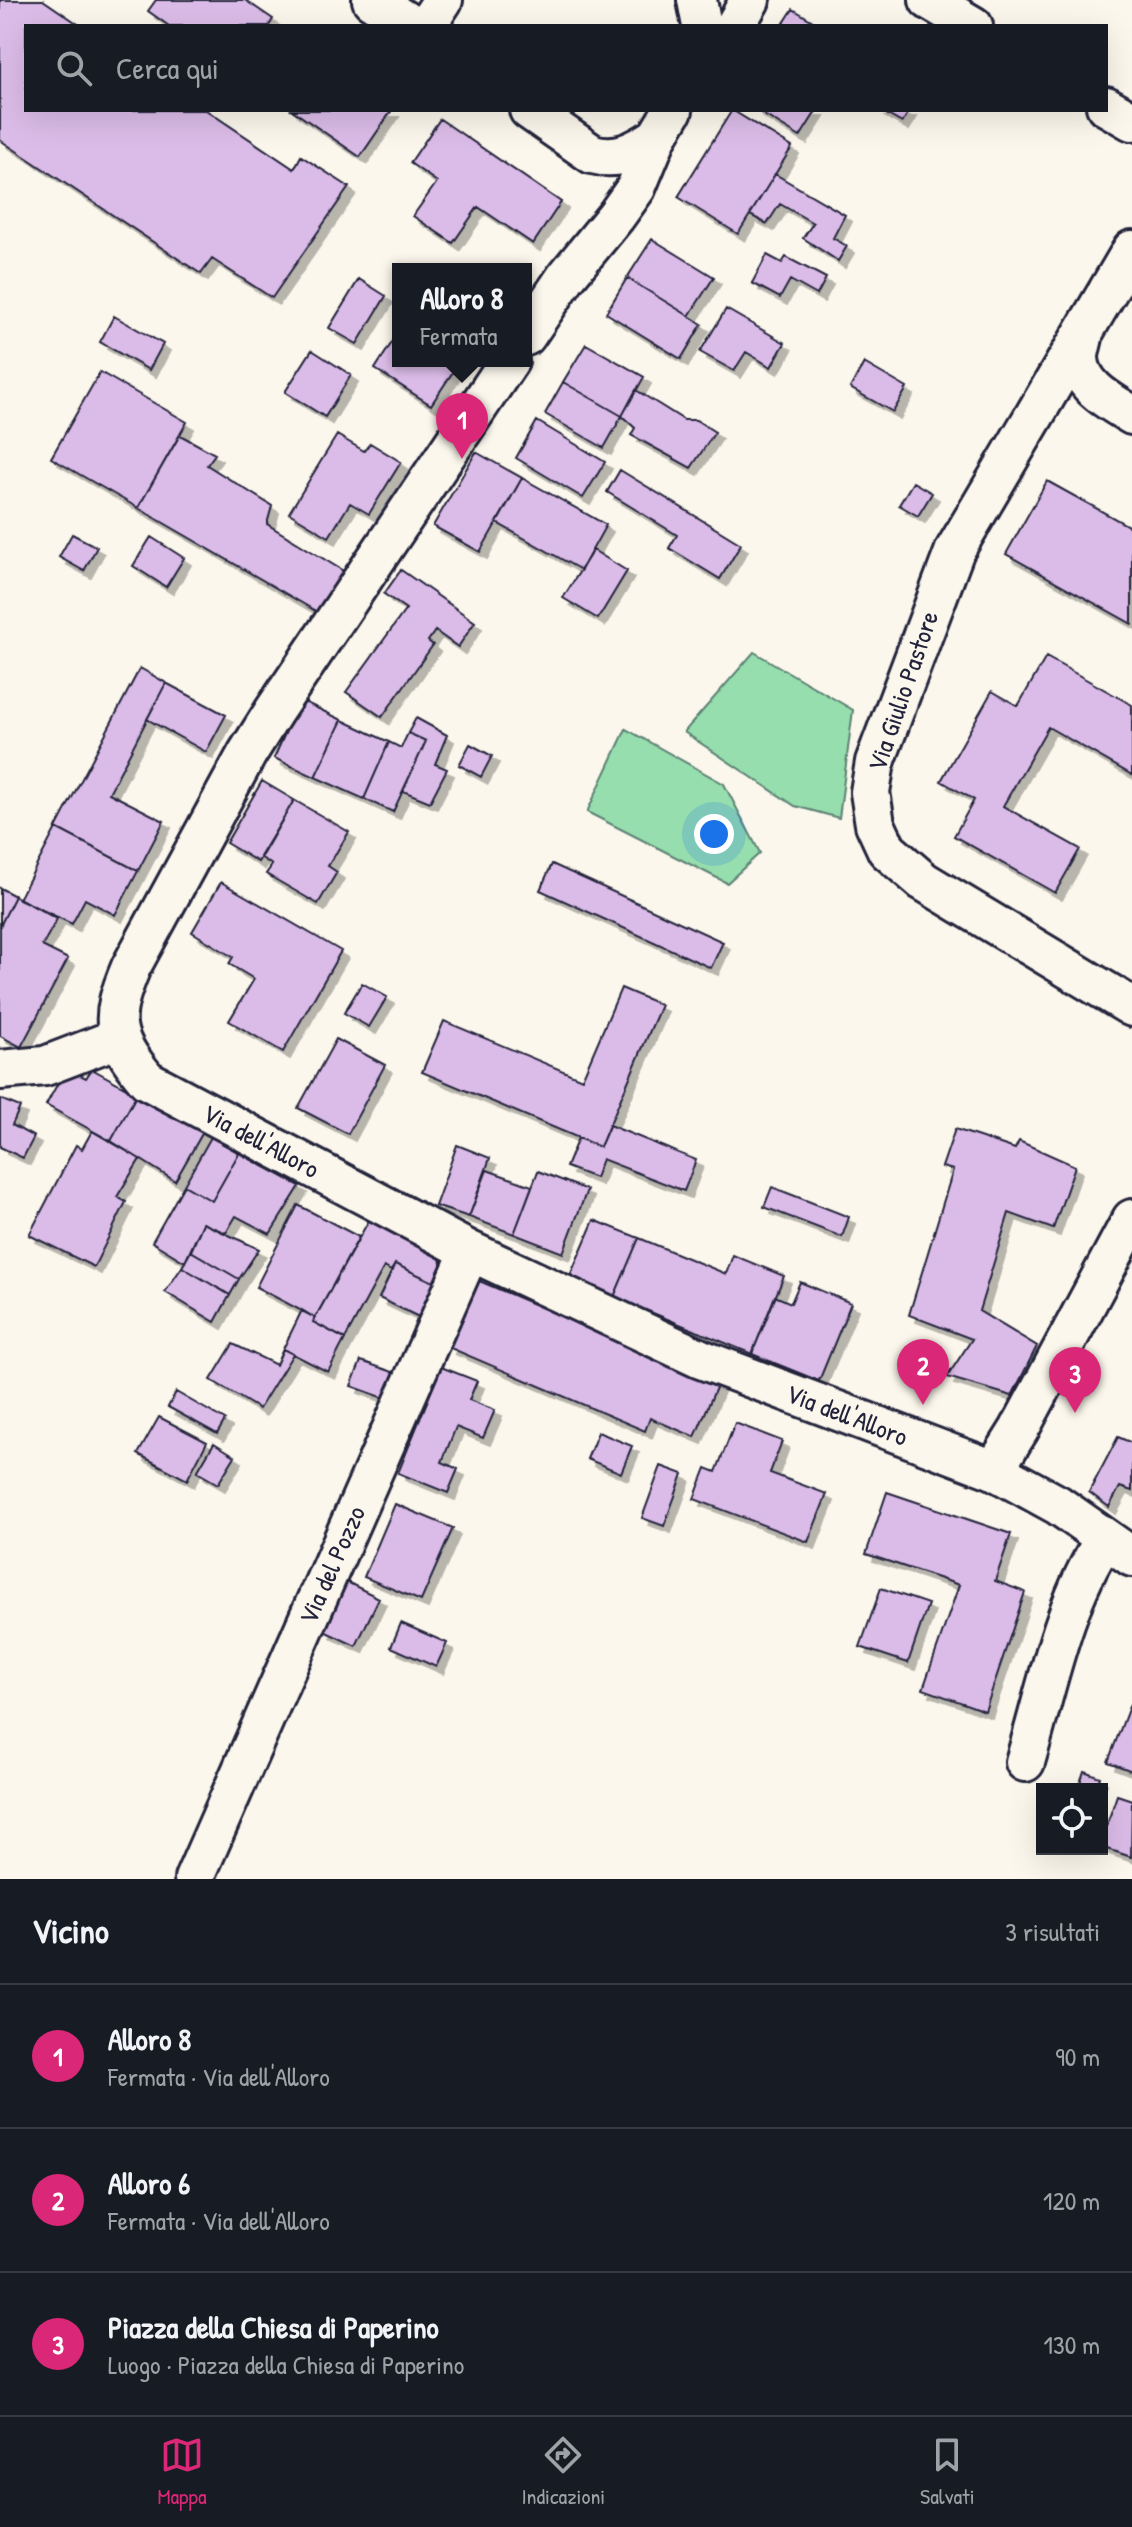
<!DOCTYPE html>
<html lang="it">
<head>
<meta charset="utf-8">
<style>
  :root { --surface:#171b24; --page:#20242c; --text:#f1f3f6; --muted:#9ea1a6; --line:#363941; --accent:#db2777 }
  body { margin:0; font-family:"Patrick Hand",sans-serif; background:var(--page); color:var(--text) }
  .controls { position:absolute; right:24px; bottom:24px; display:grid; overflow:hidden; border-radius:0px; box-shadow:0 8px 32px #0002 }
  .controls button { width:72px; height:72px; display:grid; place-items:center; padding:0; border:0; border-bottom:2px solid var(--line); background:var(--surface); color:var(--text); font:40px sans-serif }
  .you { position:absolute; left:714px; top:834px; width:28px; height:28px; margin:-20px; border:6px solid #fff; border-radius:50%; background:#1a73e8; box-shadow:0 0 0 12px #1a73e833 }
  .badge { display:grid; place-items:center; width:52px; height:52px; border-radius:50%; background:var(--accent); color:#fff; font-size:26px; font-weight:700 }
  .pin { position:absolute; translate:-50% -66px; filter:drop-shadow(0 2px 4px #0008) }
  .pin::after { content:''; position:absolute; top:42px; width:28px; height:24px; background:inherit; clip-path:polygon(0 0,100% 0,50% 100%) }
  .popup { position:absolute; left:392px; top:263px; width:140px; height:104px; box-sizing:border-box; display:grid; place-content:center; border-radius:0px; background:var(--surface); filter:drop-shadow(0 2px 6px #0005); font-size:26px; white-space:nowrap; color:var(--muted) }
  .popup b { font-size:30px; color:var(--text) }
  .popup::after { content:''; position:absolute; left:50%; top:100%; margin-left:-16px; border:16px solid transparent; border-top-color:var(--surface) }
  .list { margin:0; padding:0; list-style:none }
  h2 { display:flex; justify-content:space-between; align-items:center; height:104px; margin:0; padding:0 32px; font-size:34px }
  h2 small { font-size:26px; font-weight:400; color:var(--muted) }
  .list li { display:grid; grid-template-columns:52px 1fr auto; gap:24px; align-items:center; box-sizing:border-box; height:144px; padding:0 32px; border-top:2px solid var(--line) }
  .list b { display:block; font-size:30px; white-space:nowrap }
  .list p { margin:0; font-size:26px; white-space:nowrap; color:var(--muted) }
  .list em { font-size:26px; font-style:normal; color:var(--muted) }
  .icon { flex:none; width:44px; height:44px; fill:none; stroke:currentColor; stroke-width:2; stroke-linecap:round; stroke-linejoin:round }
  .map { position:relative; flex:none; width:1132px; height:1879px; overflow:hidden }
  .search { position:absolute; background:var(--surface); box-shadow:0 8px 32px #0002; left:24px; right:24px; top:24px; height:88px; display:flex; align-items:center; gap:20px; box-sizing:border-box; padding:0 28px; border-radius:0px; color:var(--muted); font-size:30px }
  .sheet { height:536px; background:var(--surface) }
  nav { display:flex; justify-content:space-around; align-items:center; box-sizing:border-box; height:112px; border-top:2px solid var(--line); background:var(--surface); font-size:22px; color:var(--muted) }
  nav a { display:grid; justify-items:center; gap:4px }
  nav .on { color:var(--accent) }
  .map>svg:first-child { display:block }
</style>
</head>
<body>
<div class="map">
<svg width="1132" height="1879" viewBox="0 0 1132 1879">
  <defs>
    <filter id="shadow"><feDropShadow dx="7" dy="7" stdDeviation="0" flood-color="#0004"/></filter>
  </defs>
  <rect width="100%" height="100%" fill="#fbf7ec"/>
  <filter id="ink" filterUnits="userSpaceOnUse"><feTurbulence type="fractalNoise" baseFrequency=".0125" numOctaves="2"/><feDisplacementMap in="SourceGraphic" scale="16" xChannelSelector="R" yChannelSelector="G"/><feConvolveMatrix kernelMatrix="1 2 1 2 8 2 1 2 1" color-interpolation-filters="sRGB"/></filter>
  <g filter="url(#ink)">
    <path fill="#96dead" stroke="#5c8074" stroke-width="2" d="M 754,652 L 853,710 L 839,818 L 795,806 L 684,732 Z
      M 626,729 L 724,784 L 760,853 L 727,883 L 587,812 Z"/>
    <path fill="#dbbce8" stroke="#22223b" stroke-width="2" filter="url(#shadow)" d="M 0,0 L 43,0 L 81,26 L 26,26 L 26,110 L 206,110 L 294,169 L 301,156 L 349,187 L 272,298 L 212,259 L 201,274 L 0,140 Z
      M 156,0 L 245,0 L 273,19 L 269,26 L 169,26 L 148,11 Z
      M 793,9 L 821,26 L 782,26 Z
      M 292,110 L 392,110 L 360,157 Z
      M 732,110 L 792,147 L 738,234 L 678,197 Z
      M 756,110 L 817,110 L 800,137 Z
      M 879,110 L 910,110 L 902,123 Z
      M 440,119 L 561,202 L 533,244 L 478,207 L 453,243 L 413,216 L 437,182 L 410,163 Z
      M 775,174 L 845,215 L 833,238 L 847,246 L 838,261 L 803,238 L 813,223 L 780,204 L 767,224 L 750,215 Z
      M 652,239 L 714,277 L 689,316 L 627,278 Z
      M 767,255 L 782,263 L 786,257 L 826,278 L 817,295 L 790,280 L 780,298 L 752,283 Z
      M 627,278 L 702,324 L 681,359 L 606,313 Z
      M 359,279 L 386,296 L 357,344 L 329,328 Z
      M 726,309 L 785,343 L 771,367 L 746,352 L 734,371 L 700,352 Z
      M 114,316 L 163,344 L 149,370 L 100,342 Z
      M 398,333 L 398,361 L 460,361 L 431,405 L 375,369 Z
      M 586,344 L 644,377 L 622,416 L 563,382 Z
      M 312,350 L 351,375 L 325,417 L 285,392 Z
      M 864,363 L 907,388 L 893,412 L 850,388 Z
      M 100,372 L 187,422 L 138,508 L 51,458 Z
      M 563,382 L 622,416 L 604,448 L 545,414 Z
      M 636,390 L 684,420 L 696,420 L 715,432 L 691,468 L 631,435 L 635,428 L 622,416 Z
      M 537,421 L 605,462 L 583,498 L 516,458 Z
      M 180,435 L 215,454 L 207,465 L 272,506 L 267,524 L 345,572 L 319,613 L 138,508 Z
      M 337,435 L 364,451 L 370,443 L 401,462 L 369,514 L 350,503 L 329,537 L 289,513 Z
      M 476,452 L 522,478 L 480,552 L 433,526 Z
      M 620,470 L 741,544 L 720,579 L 669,548 L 677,535 L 607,492 Z
      M 522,478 L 606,525 L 581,570 L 497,523 Z
      M 1047,481 L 1132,528 L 1132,624 L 1006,554 Z
      M 913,482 L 932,493 L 918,516 L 899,505 Z
      M 72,534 L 97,547 L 84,571 L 59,557 Z
      M 151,537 L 184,558 L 166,587 L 133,566 Z
      M 593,550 L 627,571 L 598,619 L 563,598 Z
      M 401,570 L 475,622 L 458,647 L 435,631 L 428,641 L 433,645 L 382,717 L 346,692 L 406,609 L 384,594 Z
      M 1046,657 L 1132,705 L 1132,775 L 1048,727 L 1003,806 L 1080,849 L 1055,893 L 954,836 L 974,800 L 941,781 L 992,691 L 1018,706 Z
      M 140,668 L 166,683 L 109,793 L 164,821 L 138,871 L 56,828 Z
      M 166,683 L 226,715 L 206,752 L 147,719 Z
      M 300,700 L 342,720 L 315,777 L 274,758 Z
      M 416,718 L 447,735 L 435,764 L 447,769 L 430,802 L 403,791 L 426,741 L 408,733 Z
      M 342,720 L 389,742 L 364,799 L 315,777 Z
      M 408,733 L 426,741 L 393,812 L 364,799 L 389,742 L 401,748 Z
      M 470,744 L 492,756 L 481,777 L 459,765 Z
      M 262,781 L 294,800 L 258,862 L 226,843 Z
      M 294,800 L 349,832 L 328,866 L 337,872 L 318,904 L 266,874 L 272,865 L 260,857 Z
      M 56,828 L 138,871 L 115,915 L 85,899 L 72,924 L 19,899 Z
      M 552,864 L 723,942 L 711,968 L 540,890 Z
      M 221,882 L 341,951 L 283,1052 L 229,1021 L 254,979 L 229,964 L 233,957 L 192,932 Z
      M 0,888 L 15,896 L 0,926 Z
      M 15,896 L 57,919 L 42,946 L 68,959 L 21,1047 L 0,1036 L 0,926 Z
      M 362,983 L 387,997 L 369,1027 L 344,1013 Z
      M 621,988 L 661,1005 L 600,1147 L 422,1072 L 444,1021 L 582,1079 Z
      M 336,1039 L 385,1065 L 348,1134 L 298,1108 Z
      M 66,1068 L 86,1078 L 92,1069 L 137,1094 L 111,1141 L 46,1105 Z
      M 137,1094 L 203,1132 L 175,1181 L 111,1141 Z
      M 0,1099 L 20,1107 L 12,1125 L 34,1137 L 23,1158 L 0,1147 Z
      M 609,1125 L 696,1160 L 684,1191 L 602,1159 L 595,1178 L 566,1167 L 578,1138 L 600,1147 Z
      M 955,1129 L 1015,1149 L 1019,1141 L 1075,1166 L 1053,1229 L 1009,1213 L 979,1311 L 1037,1346 L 1012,1396 L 947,1377 L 972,1339 L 909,1315 L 953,1170 L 942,1167 Z
      M 92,1131 L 140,1159 L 117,1197 L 126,1202 L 94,1267 L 29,1235 L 76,1145 L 82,1149 Z
      M 211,1137 L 239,1153 L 212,1201 L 184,1185 Z
      M 457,1145 L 490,1158 L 469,1217 L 435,1206 Z
      M 239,1153 L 300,1186 L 270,1234 L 236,1216 L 226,1233 L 203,1223 L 185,1262 L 152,1242 L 184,1185 L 212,1201 Z
      M 487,1170 L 532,1186 L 514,1234 L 469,1217 Z
      M 538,1171 L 587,1190 L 563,1253 L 514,1234 Z
      M 772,1187 L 849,1217 L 842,1237 L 764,1207 Z
      M 298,1205 L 359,1237 L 315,1318 L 256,1287 Z
      M 370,1218 L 440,1256 L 442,1271 L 438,1284 L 395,1264 L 391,1271 L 384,1267 L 345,1339 L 313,1322 Z
      M 594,1220 L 639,1238 L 614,1297 L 569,1278 Z
      M 203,1223 L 259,1249 L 239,1279 L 191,1251 Z
      M 639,1238 L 726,1274 L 733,1255 L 784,1276 L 752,1354 L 614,1297 Z
      M 191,1251 L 239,1279 L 230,1295 L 182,1267 Z
      M 395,1264 L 438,1284 L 425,1320 L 379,1298 Z
      M 182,1267 L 230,1295 L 215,1322 L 165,1292 Z
      M 477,1280 L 718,1383 L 695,1437 L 650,1418 L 645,1431 L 448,1347 Z
      M 800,1282 L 851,1303 L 819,1381 L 752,1354 L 775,1296 L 791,1303 Z
      M 302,1310 L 315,1318 L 313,1322 L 345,1339 L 328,1372 L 283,1349 Z
      M 233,1344 L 276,1365 L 283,1349 L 293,1354 L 259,1409 L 211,1380 Z
      M 361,1361 L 396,1373 L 387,1399 L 351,1386 Z
      M 441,1367 L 477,1381 L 469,1400 L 495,1410 L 483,1438 L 456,1427 L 442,1462 L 458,1469 L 448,1493 L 398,1473 Z
      M 176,1392 L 225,1420 L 217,1434 L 168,1407 Z
      M 159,1417 L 207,1442 L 187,1480 L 138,1454 Z
      M 735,1423 L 782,1441 L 770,1473 L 827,1494 L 808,1542 L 694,1499 L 706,1468 L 716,1472 Z
      M 598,1432 L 632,1446 L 621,1473 L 587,1459 Z
      M 1118,1437 L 1132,1443 L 1132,1491 L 1120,1487 L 1109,1507 L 1089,1492 Z
      M 214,1443 L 235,1456 L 218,1484 L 197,1472 Z
      M 661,1466 L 683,1474 L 664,1526 L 642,1518 Z
      M 887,1492 L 1011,1534 L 995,1581 L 1025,1592 L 985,1711 L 923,1689 L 959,1585 L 866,1554 Z
      M 395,1504 L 453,1528 L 421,1601 L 364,1577 Z
      M 347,1582 L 379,1598 L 356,1646 L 324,1631 Z
      M 881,1588 L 928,1604 L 908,1663 L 860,1647 Z
      M 401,1623 L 447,1643 L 436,1667 L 391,1647 Z
      M 1130,1704 L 1132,1704 L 1132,1771 L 1108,1762 Z
      M 1084,1771 L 1100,1777 L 1096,1789 L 1079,1786 Z
      M 1117,1795 L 1132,1800 L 1131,1857 L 1102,1847 L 1102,1839 Z"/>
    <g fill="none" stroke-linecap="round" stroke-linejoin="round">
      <defs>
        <path id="minor" d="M 372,0 L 413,26
          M 697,0 L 702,26
          M 929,0 L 973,26
          M 426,26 L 443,0
          M 735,26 L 750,0
          M 1106,106 L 1132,121
          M 529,110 L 592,154 C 619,161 635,151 657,137
          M 1132,250 L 955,550 L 875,762 L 870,792 L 875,824 L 887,850 L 923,881 L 1132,1007
          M 1084,332 C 1083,340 1079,350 1079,358 C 1080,387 1111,402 1132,415
          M 526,336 L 566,277 L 616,216 L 636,188 L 657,137 L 673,110
          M 509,361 L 274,711 L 247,754 L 131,967 C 109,1019 111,1037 147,1080 L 470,1251 L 701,1359 L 994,1470 L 1058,1505 L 1132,1557
          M 0,1070 L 45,1066 L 118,1038
          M 994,1470 L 1019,1430 L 1132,1219
          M 1025,1762 C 1047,1688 1062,1604 1105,1539
          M 194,1879 L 470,1251"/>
      </defs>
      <use href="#minor" stroke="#22223b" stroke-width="44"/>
      <use href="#minor" stroke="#fbf7ec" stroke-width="38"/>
    </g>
  </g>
  <g text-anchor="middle" stroke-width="6" stroke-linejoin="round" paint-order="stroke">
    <g font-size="26" fill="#22223b" stroke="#fbf7ec">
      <text transform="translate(903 691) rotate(-71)" y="9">Via Giulio Pastore</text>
      <text transform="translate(261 1141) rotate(28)" y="9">Via dell'Alloro</text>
      <text transform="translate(847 1415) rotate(21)" y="9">Via dell'Alloro</text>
      <text transform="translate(332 1565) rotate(-66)" y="9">Via del Pozzo</text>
    </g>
  </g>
</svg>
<div class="controls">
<button><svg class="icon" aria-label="locate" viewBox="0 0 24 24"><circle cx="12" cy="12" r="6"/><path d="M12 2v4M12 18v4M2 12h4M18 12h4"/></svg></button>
</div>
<div class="you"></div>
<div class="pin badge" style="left:462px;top:459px">1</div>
<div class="popup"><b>Alloro 8</b>Fermata</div>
<div class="pin badge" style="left:923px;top:1405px">2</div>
<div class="pin badge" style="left:1075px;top:1413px">3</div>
<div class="search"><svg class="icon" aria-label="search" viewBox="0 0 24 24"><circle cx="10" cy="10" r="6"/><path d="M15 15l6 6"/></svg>Cerca qui</div>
</div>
<section class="sheet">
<h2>Vicino<small>3 risultati</small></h2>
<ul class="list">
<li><span class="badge">1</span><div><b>Alloro 8</b><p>Fermata · Via dell'Alloro</p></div><em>90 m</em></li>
<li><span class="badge">2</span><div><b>Alloro 6</b><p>Fermata · Via dell'Alloro</p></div><em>120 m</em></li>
<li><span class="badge">3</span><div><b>Piazza della Chiesa di Paperino</b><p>Luogo · Piazza della Chiesa di Paperino</p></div><em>130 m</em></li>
</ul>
</section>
<nav>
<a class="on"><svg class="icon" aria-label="map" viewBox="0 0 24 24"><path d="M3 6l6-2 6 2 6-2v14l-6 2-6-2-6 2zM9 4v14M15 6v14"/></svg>Mappa</a>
<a><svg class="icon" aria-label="directions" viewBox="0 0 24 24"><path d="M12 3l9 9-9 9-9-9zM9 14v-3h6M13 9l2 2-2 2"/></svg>Indicazioni</a>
<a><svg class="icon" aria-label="saved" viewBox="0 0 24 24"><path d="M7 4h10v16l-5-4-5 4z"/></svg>Salvati</a>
</nav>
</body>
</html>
